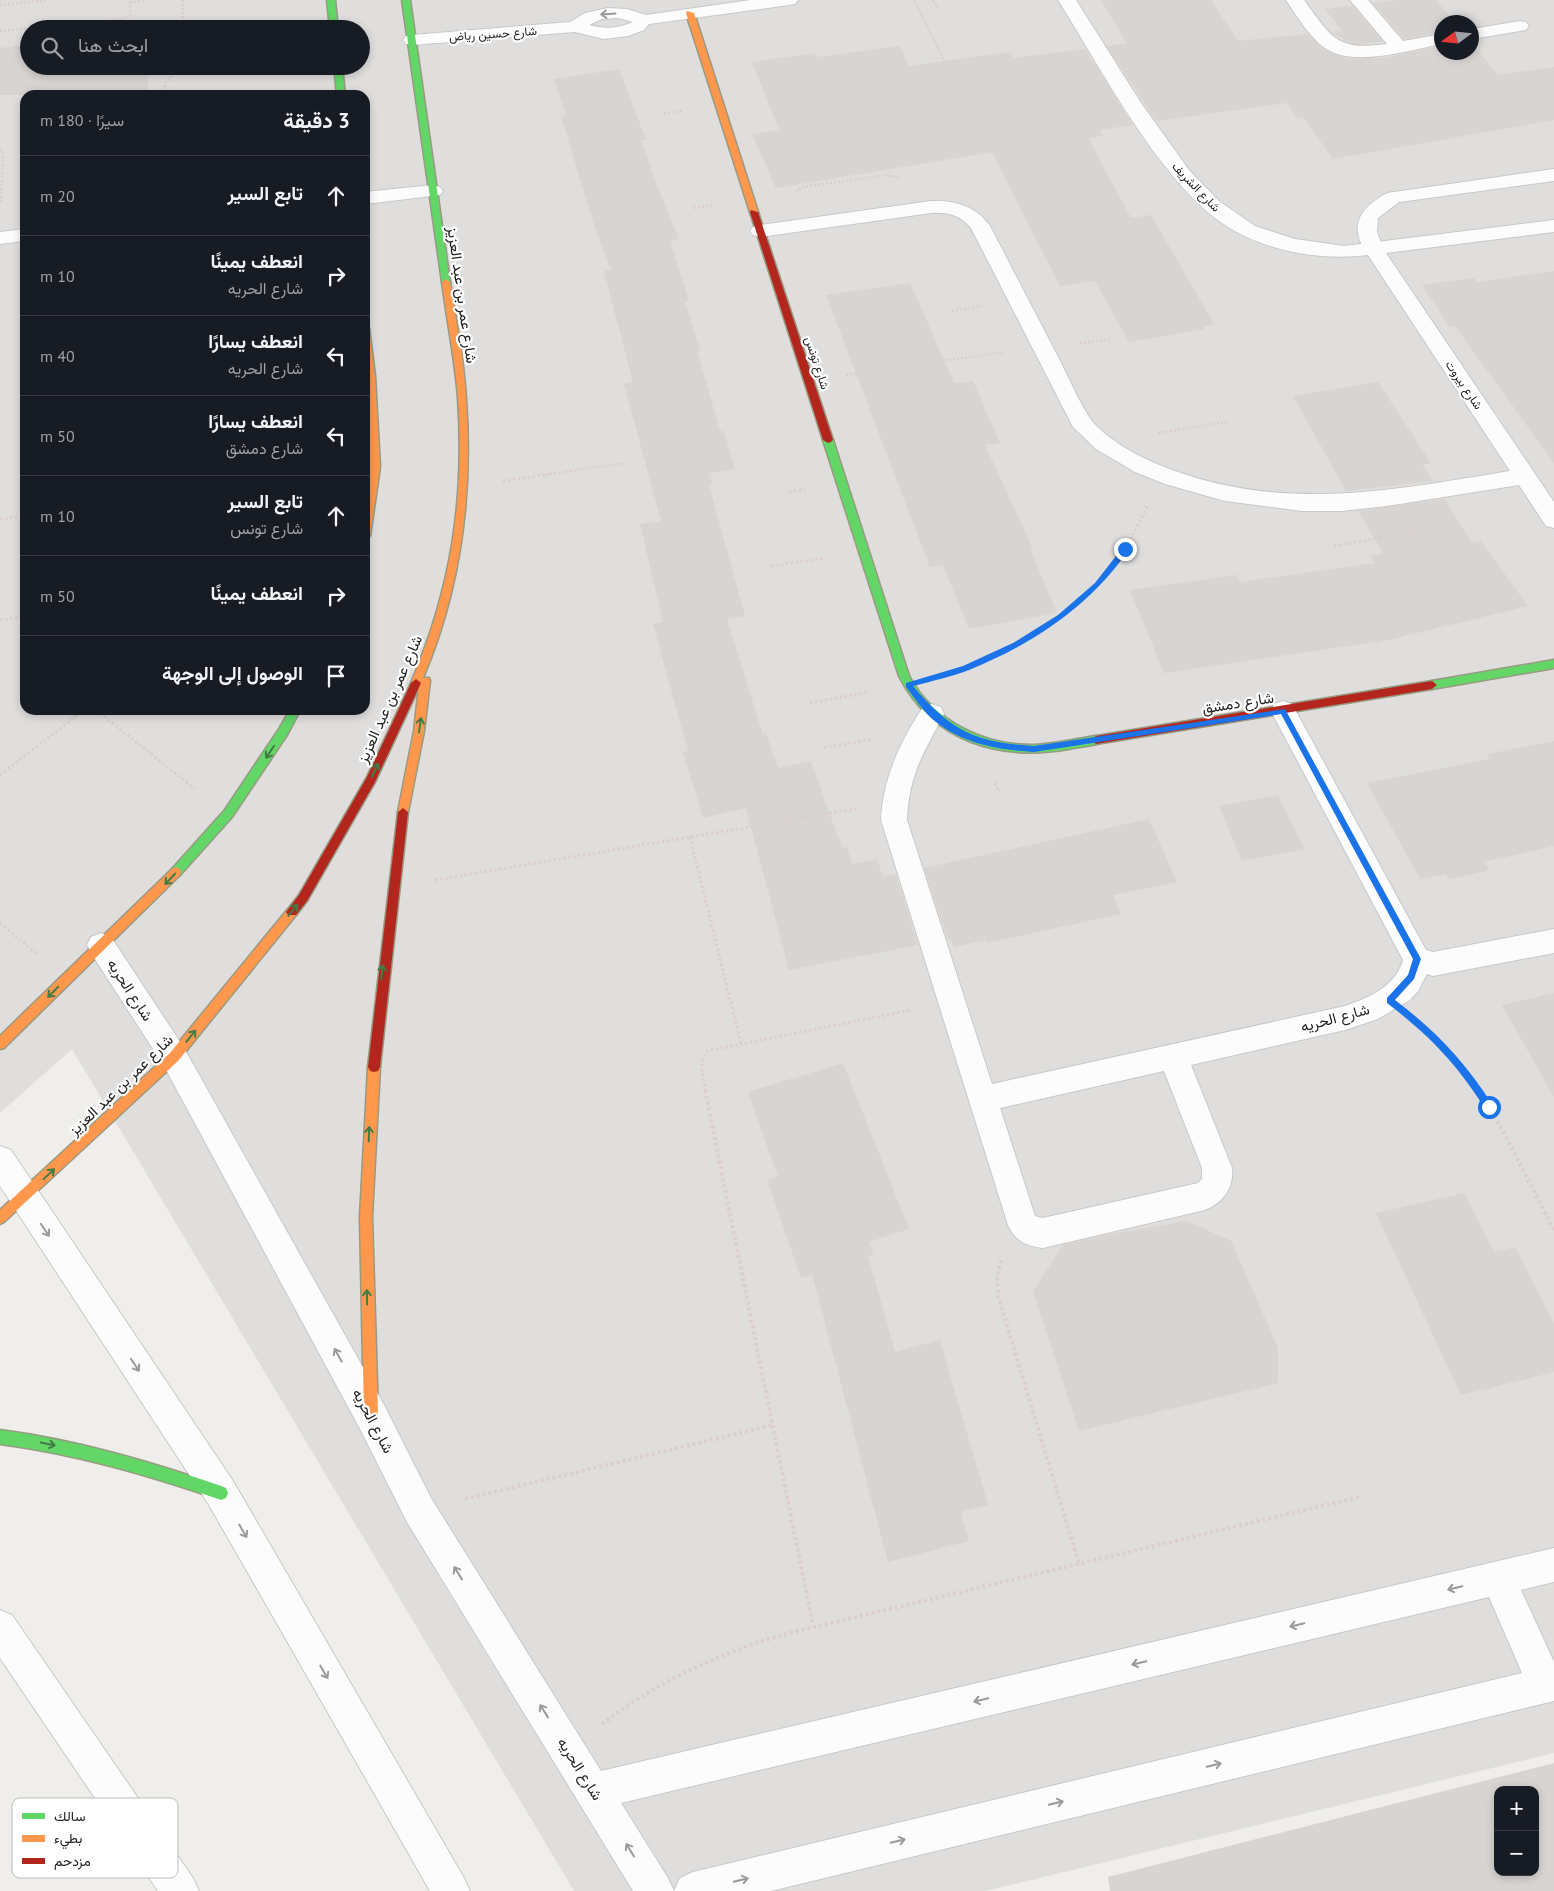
<!DOCTYPE html>
<html lang="ar">
<head>
<meta charset="utf-8">
<style>
  :root { --surface:#171b24; --page:#242831; --text:#f1f3f6; --muted:#9ea1a6; --line:#363941 }
  body { margin:0; font-family:"PT Sans",Vazirmatn,sans-serif; background:var(--page); color:var(--text); direction:rtl }
  .controls { position:absolute; right:15px; bottom:15px; display:grid; overflow:hidden; border-radius:10px; box-shadow:0 2px 8px #0003 }
  .controls button { width:45px; height:45px; display:grid; place-items:center; padding:0; border:0; border-bottom:1px solid var(--line); background:var(--surface); color:var(--text); font:25px sans-serif }
  .compass { position:absolute; left:1434px; top:15px; width:45px; height:45px; border-radius:50%; background:var(--surface); box-shadow:0 2px 8px #0003; rotate:255deg }
  .stop { position:absolute; width:15px; height:15px; margin:-11px; border:4px solid #1a73e8; border-radius:50%; background:#fff }
  .stop.end { background:#1a73e8; border-color:#fff; box-shadow:0 1px 5px #0008 }
  .list { margin:0; padding:0; list-style:none }
  h2 { display:flex; justify-content:space-between; align-items:center; height:65px; margin:0; padding:0 20px; font-size:21px }
  h2 small { font-size:16px; font-weight:400; color:var(--muted) }
  .list li { display:grid; grid-template-columns:32px 1fr auto; gap:15px; align-items:center; box-sizing:border-box; height:80px; padding:0 20px; border-top:1px solid var(--line) }
  .list b { display:block; font-size:19px; white-space:nowrap }
  .list p { margin:0; font-size:16px; white-space:nowrap; color:var(--muted) }
  .list em { font-size:16px; font-style:normal; color:var(--muted) }
  .icon { flex:none; width:28px; height:28px; fill:none; stroke:currentColor; stroke-width:2; stroke-linecap:round; stroke-linejoin:round }
  .map { position:relative; flex:none; width:1554px; height:1891px; overflow:hidden; direction:ltr }
  .search { position:absolute; background:var(--surface); box-shadow:0 2px 8px #0003; left:20px; top:20px; width:350px; height:55px; display:flex; align-items:center; gap:12px; box-sizing:border-box; padding:0 18px; border-radius:28px; color:var(--muted); font-size:19px }
  .panel { position:absolute; background:var(--surface); box-shadow:0 2px 8px #0003; left:20px; top:90px; width:350px; height:625px; border-radius:15px; direction:rtl }
  .map>svg:first-child { display:block }
</style>
</head>
<body>
<div class="map">
<svg width="1554" height="1891" viewBox="0 0 1554 1891">
  <rect width="100%" height="100%" fill="#f0eeeb"/>
  <path fill="#dfdedc" fill-rule="evenodd" d="M 0,0 L 1554,0 L 1554,1753 L 986,1891 L 574,1891 L 72,1049 L 0,1113 ZM 1442,22 L 1472,22 L 1472,52 L 1442,52 ZM 29,29 L 361,29 L 361,66 L 29,66 ZM 25,95 L 365,95 L 365,710 L 25,710 Z"/>
  <path fill="#d7d4d2" fill-rule="evenodd" d="M 1101,0 L 1211,0 L 1238,41 L 1308,34 L 1324,50 L 1350,58 L 1382,58 L 1442,46 L 1442,52 L 1472,52 L 1472,43 L 1498,75 L 1554,67 L 1554,120 L 1333,159 L 1304,118 L 1298,118 L 1287,103 L 1156,121 L 1107,46 L 1127,43 Z
    M 1400,0 L 1436,0 L 1454,22 L 1442,22 L 1442,32 L 1404,39 L 1373,3 Z
    M 1353,6 L 1383,42 L 1357,44 L 1346,41 L 1331,32 L 1342,31 L 1325,9 Z
    M 29,44 L 29,66 L 147,66 L 148,95 L 0,95 L 0,48 Z
    M 900,46 L 909,66 L 1010,52 L 1014,58 L 1085,49 L 1133,125 L 1099,130 L 1103,136 L 1088,138 L 1131,218 L 1151,215 L 1214,324 L 1203,326 L 1205,329 L 1129,342 L 1095,281 L 1060,286 L 992,152 L 776,188 L 752,134 L 779,130 L 752,62 L 816,53 L 818,57 Z
    M 619,69 L 646,140 L 641,140 L 658,188 L 679,239 L 670,241 L 689,301 L 685,302 L 700,350 L 697,351 L 720,431 L 724,431 L 735,469 L 709,473 L 713,484 L 709,485 L 745,616 L 727,619 L 763,735 L 766,734 L 778,768 L 811,761 L 842,848 L 847,847 L 852,864 L 877,859 L 883,877 L 896,874 L 918,945 L 789,970 L 746,808 L 703,818 L 683,752 L 688,751 L 653,624 L 663,622 L 640,524 L 661,521 L 624,384 L 633,382 L 604,271 L 611,270 L 594,225 L 561,116 L 566,115 L 554,79 Z
    M 1554,271 L 1554,463 L 1455,326 L 1450,327 L 1422,285 L 1474,278 L 1477,282 Z
    M 910,283 L 954,383 L 973,381 L 1000,443 L 985,445 L 1033,549 L 1030,549 L 1057,613 L 969,629 L 943,565 L 930,567 L 826,295 Z
    M 1378,382 L 1431,463 L 1422,464 L 1433,481 L 1346,491 L 1293,396 Z
    M 1444,499 L 1472,543 L 1481,541 L 1528,606 L 1376,643 L 1375,642 L 1164,673 L 1130,590 L 1237,575 L 1240,582 L 1375,563 L 1370,556 L 1383,553 L 1358,511 Z
    M 1554,741 L 1554,846 L 1484,862 L 1490,870 L 1449,879 L 1446,874 L 1420,879 L 1367,783 L 1490,759 L 1487,754 Z
    M 1278,795 L 1305,849 L 1242,861 L 1219,806 Z
    M 1149,819 L 1177,882 L 1113,895 L 1121,914 L 987,943 L 986,940 L 954,947 L 951,939 L 948,940 L 924,868 Z
    M 1554,993 L 1554,1097 L 1502,1005 Z
    M 843,1063 L 909,1229 L 869,1242 L 874,1254 L 868,1256 L 895,1352 L 940,1340 L 988,1505 L 961,1512 L 969,1541 L 888,1562 L 812,1274 L 801,1278 L 767,1180 L 778,1177 L 748,1092 Z
    M 1464,1193 L 1494,1252 L 1515,1247 L 1554,1323 L 1554,1372 L 1461,1395 L 1376,1213 Z
    M 1187,1221 L 1231,1241 L 1278,1348 L 1278,1383 L 1079,1431 L 1033,1291 L 1063,1245 L 1106,1235 Z
    M 1554,1763 L 1554,1891 L 1110,1891 L 1108,1877 ZM 1498,1790 L 1535,1790 L 1535,1872 L 1498,1872 Z"/>
  <g fill="none" stroke-linecap="round" stroke-linejoin="round">
    <defs>
      <path id="lane" d="M 1286,0 L 1304,0 C 1332,38 1336,51 1387,44 L 1350,0 L 1368,0 L 1403,41 L 1442,34 L 1442,44 C 1409,50 1354,68 1325,48 C 1309,37 1297,16 1286,0 Z
        M 1520,21 L 1526,22 L 1529,26 L 1526,30 L 1472,39 L 1472,29 Z
        M 1554,169 L 1554,181 L 1399,202 L 1378,218 L 1377,232 L 1384,250 L 1381,254 L 1374,256 L 1367,254 C 1348,225 1360,208 1387,193 Z
        M 0,1610 L 12,1615 L 193,1878 L 199,1891 L 158,1891 L 0,1658 Z"/>
      <path id="street" d="M 751,0 L 798,0 L 795,4 L 789,5 L 649,24 L 644,30 L 628,36 L 604,39 L 575,32 L 412,45 L 406,44 L 403,40 L 406,36 L 412,35 L 570,22 L 585,13 L 608,8 L 627,9 L 646,15 ZM 618,18 L 633,22 C 618,29 605,29 589,25 L 602,19 Z
        M 1058,0 L 1076,0 L 1141,103 L 1189,170 L 1219,201 L 1255,226 L 1295,239 L 1344,246 L 1554,220 L 1554,232 L 1386,253 L 1554,502 L 1554,528 L 1546,526 L 1519,485 L 1387,506 L 1341,511 L 1302,511 L 1225,501 L 1165,484 L 1135,472 L 1096,449 L 1073,427 L 971,228 C 960,215 948,212 931,213 L 760,237 L 753,235 L 750,231 L 753,227 L 760,225 L 931,201 C 955,200 976,206 990,226 C 1013,270 1035,313 1058,357 C 1068,376 1077,398 1089,417 C 1104,438 1134,454 1157,464 C 1277,514 1387,491 1510,471 L 1368,255 C 1319,261 1263,251 1222,223 C 1157,177 1101,68 1058,0 Z
        M 433,185 L 440,187 L 443,191 L 440,195 L 365,204 L 365,192 Z
        M 25,229 L 25,241 L 0,244 L 0,232 Z
        M 1283,701 L 1292,704 L 1426,950 L 1433,952 L 1554,929 L 1554,953 L 1433,976 L 1427,974 L 1418,991 L 1410,1000 L 1378,1019 L 1345,1030 L 1191,1065 L 1232,1168 C 1234,1188 1223,1203 1205,1210 L 1043,1248 C 1026,1246 1015,1241 1008,1225 L 881,820 C 883,778 900,742 923,707 L 932,704 L 941,707 L 944,714 C 924,753 909,773 907,820 L 992,1084 L 1345,1006 C 1369,998 1396,986 1403,960 L 1271,711 L 1274,704 ZM 1164,1071 L 1202,1168 L 1202,1179 L 1198,1183 L 1043,1218 L 1035,1216 L 1000,1108 Z
        M 101,933 L 111,937 L 184,1048 L 383,1403 L 431,1498 L 601,1771 L 1554,1548 L 1554,1582 L 1521,1590 L 1554,1662 L 1554,1701 L 771,1891 L 674,1891 L 680,1878 L 693,1872 L 1522,1673 L 1489,1597 L 621,1803 L 668,1878 L 674,1891 L 633,1891 L 407,1522 L 359,1427 L 164,1066 L 91,953 L 87,945 L 91,937 Z
        M 0,1146 L 11,1150 L 233,1481 L 464,1878 L 470,1891 L 430,1891 L 209,1505 L 0,1186 Z"/>
      <path id="fast" d="M 327,0 L 335,0 L 338,29 L 330,29 Z
        M 402,0 L 410,0 L 450,282 L 446,285 L 442,282 Z
        M 334,66 L 342,66 L 345,95 L 337,95 Z
        M 828,437 L 833,440 L 909,676 C 933,721 984,746 1035,745 C 1055,744 1076,739 1096,736 L 1101,740 L 1100,743 C 1090,746 1079,747 1069,749 C 1000,761 933,742 899,676 L 823,440 Z
        M 1554,660 L 1554,668 L 1432,689 L 1427,685 L 1432,681 Z
        M 290,710 L 300,710 L 287,735 L 232,817 L 180,875 L 172,875 L 171,872 L 172,869 L 224,811 L 279,729 Z
        M 0,1430 C 76,1440 148,1461 221,1486 L 226,1488 L 228,1493 L 226,1498 L 221,1500 C 148,1475 76,1454 0,1444 Z"/>
      <path id="slow" d="M 687,11 L 694,13 L 758,212 L 757,214 L 750,212 L 686,13 Z
        M 446,279 L 450,282 C 456,321 464,360 466,399 C 473,495 461,588 423,678 L 429,678 L 430,681 L 424,731 L 408,812 L 403,816 L 398,812 L 414,731 L 419,686 L 412,686 L 411,683 C 451,589 465,501 458,398 C 455,359 447,321 442,282 Z
        M 365,325 L 369,328 L 375,376 L 380,467 L 370,536 L 365,539 L 365,504 L 370,467 L 365,363 Z
        M 176,867 L 180,869 L 181,872 L 180,875 L 4,1048 L 0,1049 L 0,1036 L 172,869 Z
        M 292,907 L 296,909 L 298,912 L 296,915 L 178,1061 L 4,1222 L 0,1224 L 0,1210 L 170,1053 L 288,909 Z
        M 374,1062 L 378,1063 L 380,1067 L 372,1217 L 378,1415 L 376,1420 L 371,1422 L 366,1420 L 364,1415 L 360,1217 L 368,1067 L 370,1063 Z"/>
      <path id="jam" d="M 751,210 L 758,212 L 833,440 L 831,442 L 828,443 L 823,440 L 750,212 Z
        M 416,679 L 421,683 L 375,782 L 307,901 L 296,915 L 288,915 L 286,912 L 299,895 L 367,777 L 411,683 Z
        M 1432,681 L 1437,685 L 1432,689 L 1096,744 L 1091,740 L 1096,736 Z
        M 403,808 L 408,812 L 380,1067 L 378,1071 L 374,1072 L 370,1071 L 368,1067 L 398,812 Z"/>
    </defs>
    <use href="#lane" stroke="#c9c8c7" stroke-width="2"/>
    <use href="#street" stroke="#c9c8c7" stroke-width="2"/>
    <use href="#fast" stroke="#999a82" stroke-width="3"/>
    <use href="#slow" stroke="#999a82" stroke-width="3"/>
    <use href="#jam" stroke="#999a82" stroke-width="3"/>
    <path stroke="#dccecd" stroke-width="2.5" stroke-dasharray="2 2" stroke-linecap="butt" d="M 183,0 L 183,29
      M 914,0 L 956,84
      M 933,0 L 938,9
      M 130,2 L 147,0
      M 0,5 L 49,0
      M 0,31 L 125,19 L 130,16 L 130,0
      M 1068,84 L 1078,83
      M 164,95 L 165,84 L 182,66
      M 664,113 L 683,111
      M 0,149 L 3,152 L 1,204
      M 796,192 L 802,187 L 887,175 L 899,178
      M 694,208 L 713,205
      M 952,311 L 981,306
      M 1080,343 L 1112,339
      M 1498,370 L 1554,362
      M 846,375 L 1004,352
      M 1158,433 L 1227,422
      M 542,475 L 626,463"/>
    <path stroke="#dccecd" stroke-width="3" stroke-dasharray="2.5 2.5" stroke-linecap="butt" d="M 503,481 L 551,474
      M 789,492 L 805,489
      M 0,519 L 25,516
      M 1334,546 L 1449,526
      M 771,566 L 825,558
      M 0,620 L 25,617
      M 948,673 C 1020,648 1086,609 1127,543 C 1135,531 1142,519 1147,506
      M 810,703 L 869,692
      M 96,710 L 195,789
      M 824,748 L 873,739
      M 0,775 L 84,710
      M 995,783 L 999,792
      M 690,837 L 741,1044
      M 435,880 L 856,809
      M 0,923 L 37,954
      M 1420,1024 L 1459,1063 L 1480,1091
      M 706,1091 C 703,1077 699,1066 706,1052 L 711,1050 L 912,1010"/>
    <path stroke="#dccecd" stroke-width="4" stroke-dasharray="3 3" stroke-linecap="butt" d="M 705,1090 L 813,1626
      M 1479,1090 L 1504,1133 L 1554,1230
      M 1001,1260 L 997,1276 L 998,1296 L 1079,1564
      M 465,1499 L 773,1425
      M 602,1724 C 658,1681 718,1654 785,1634 L 1359,1497"/>
    <use href="#lane" fill="#fdfcfc" fill-rule="evenodd"/>
    <use href="#street" fill="#fdfcfc" fill-rule="evenodd"/>
    <use href="#fast" fill="#63d668" fill-rule="evenodd"/>
    <use href="#slow" fill="#ff974d" fill-rule="evenodd"/>
    <use href="#jam" fill="#b3261e" fill-rule="evenodd"/>
  </g>
  <defs><path id="oneway-shaft" d="M-6 0H5M1.5-3L5.5 0L1.5 3" fill="none" stroke-width="1.6" stroke-linecap="round" stroke-linejoin="round" transform="scale(1.25)"/></defs>
  <g stroke="#9a9a9a">
    <use href="#oneway-shaft" transform="translate(608 14) rotate(176)"/>
    <use href="#oneway-shaft" transform="translate(45 1230) rotate(56)"/>
    <use href="#oneway-shaft" transform="translate(338 1355) rotate(-119)"/>
    <use href="#oneway-shaft" transform="translate(135 1365) rotate(56)"/>
    <use href="#oneway-shaft" transform="translate(243 1531) rotate(60)"/>
    <use href="#oneway-shaft" transform="translate(458 1573) rotate(-122)"/>
    <use href="#oneway-shaft" transform="translate(1455 1588) rotate(167)"/>
    <use href="#oneway-shaft" transform="translate(1297 1625) rotate(167)"/>
    <use href="#oneway-shaft" transform="translate(1139 1663) rotate(167)"/>
    <use href="#oneway-shaft" transform="translate(324 1672) rotate(60)"/>
    <use href="#oneway-shaft" transform="translate(981 1700) rotate(167)"/>
    <use href="#oneway-shaft" transform="translate(544 1711) rotate(-122)"/>
    <use href="#oneway-shaft" transform="translate(1214 1765) rotate(-14)"/>
    <use href="#oneway-shaft" transform="translate(1056 1803) rotate(-14)"/>
    <use href="#oneway-shaft" transform="translate(898 1841) rotate(-14)"/>
    <use href="#oneway-shaft" transform="translate(630 1850) rotate(-122)"/>
    <use href="#oneway-shaft" transform="translate(741 1880) rotate(-14)"/>
  </g>
  <g stroke="#427c45">
    <use href="#oneway-shaft" transform="translate(420 725) rotate(-82)"/>
    <use href="#oneway-shaft" transform="translate(270 752) rotate(124)"/>
    <use href="#oneway-shaft" transform="translate(375 770) rotate(-65)"/>
    <use href="#oneway-shaft" transform="translate(170 879) rotate(133)"/>
    <use href="#oneway-shaft" transform="translate(293 910) rotate(-51)"/>
    <use href="#oneway-shaft" transform="translate(382 972) rotate(-84)"/>
    <use href="#oneway-shaft" transform="translate(53 992) rotate(135)"/>
    <use href="#oneway-shaft" transform="translate(191 1036) rotate(-51)"/>
    <use href="#oneway-shaft" transform="translate(369 1134) rotate(-88)"/>
    <use href="#oneway-shaft" transform="translate(49 1174) rotate(-43)"/>
    <use href="#oneway-shaft" transform="translate(367 1297) rotate(-91)"/>
    <use href="#oneway-shaft" transform="translate(48 1444) rotate(12)"/>
  </g>
  <path fill="#1a73e8" d="M 1123,547 L 1129,549 C 1091,606 1031,645 969,670 C 951,677 932,681 913,686 C 952,732 975,742 1034,746 L 1285,709 L 1421,959 L 1414,979 L 1395,1000 C 1436,1031 1464,1061 1492,1104 L 1492,1110 L 1486,1110 C 1457,1064 1430,1036 1387,1003 L 1387,998 L 1408,975 L 1413,959 L 1281,714 L 1034,752 C 997,750 959,743 930,717 C 921,708 914,697 906,687 L 906,683 L 963,666 L 1013,643 L 1058,615 L 1095,583 Z"/>
  <g text-anchor="middle" stroke-width="4.5" stroke-linejoin="round" paint-order="stroke">
    <g font-size="12" fill="#222" stroke="#fff">
      <text transform="translate(493 34) rotate(-4)" y="4">شارع حسين رياض</text>
      <text transform="translate(1196 187) rotate(46)" y="4">شارع الشريف</text>
      <text transform="translate(817 363) rotate(72)" y="4">شارع تونس</text>
      <text transform="translate(1464 385) rotate(56)" y="4">شارع بيروت</text>
    </g>
    <g font-size="15" fill="#222" stroke="#fff">
      <text transform="translate(462 295) rotate(82)" y="5">شارع عمر بن عبد العزيز</text>
      <text transform="translate(390 699) rotate(-66)" y="5">شارع عمر بن عبد العزيز</text>
      <text transform="translate(1238 703) rotate(-9)" y="5">شارع دمشق</text>
      <text transform="translate(130 990) rotate(57)" y="5">شارع الحريه</text>
      <text transform="translate(1335 1018) rotate(-15)" y="5">شارع الحريه</text>
      <text transform="translate(121 1085) rotate(-44)" y="5">شارع عمر بن عبد العزيز</text>
      <text transform="translate(373 1421) rotate(62)" y="5">شارع الحريه</text>
      <text transform="translate(580 1769) rotate(58)" y="5">شارع الحريه</text>
    </g>
  </g>
  <rect x="12" y="1798" width="166" height="80" rx="8" fill="#fff" stroke="#bdbdbd" stroke-width="1"/>
  <rect x="22" y="1813" width="23" height="6" fill="#63d668"/>
  <rect x="22" y="1835" width="23" height="7" fill="#ff974d"/>
  <rect x="22" y="1858" width="23" height="6" fill="#b3261e"/>
  <g font-size="14" fill="#222">
    <text x="54" y="1821">سالك</text>
    <text x="54" y="1843">بطيء</text>
    <text x="54" y="1866">مزدحم</text>
  </g>
</svg>
<div class="controls">
<button>+</button>
<button>−</button>
</div>
<svg class="compass" viewBox="-18 -18 36 36"><path d="M0-13l5 13h-10z" fill="#e53935"/><path d="M0 13l5-13h-10z" fill="#9ea1a6"/></svg>
<div class="stop" style="left:1489px;top:1107px"></div>
<div class="stop end" style="left:1125px;top:549px"></div>
<div class="search"><svg class="icon" aria-label="search" viewBox="0 0 24 24"><circle cx="10" cy="10" r="6"/><path d="M15 15l6 6"/></svg>ابحث هنا</div>
<section class="panel">
<h2>3 دقيقة<small>سيرًا · 180 m</small></h2>
<ul class="list">
<li><svg class="icon" aria-label="ahead" viewBox="0 0 24 24"><path d="M12 20V5M6 11l6-6 6 6"/></svg><div><b>تابع السير</b></div><em>20 m</em></li>
<li><svg class="icon" aria-label="right" viewBox="0 0 24 24"><path d="M7 20v-9h11M14 6l5 5-5 5"/></svg><div><b>انعطف يمينًا</b><p>شارع الحريه</p></div><em>10 m</em></li>
<li><svg class="icon" aria-label="left" viewBox="0 0 24 24"><path d="M17 20v-9H6M10 6l-5 5 5 5"/></svg><div><b>انعطف يسارًا</b><p>شارع الحريه</p></div><em>40 m</em></li>
<li><svg class="icon" aria-label="left" viewBox="0 0 24 24"><path d="M17 20v-9H6M10 6l-5 5 5 5"/></svg><div><b>انعطف يسارًا</b><p>شارع دمشق</p></div><em>50 m</em></li>
<li><svg class="icon" aria-label="ahead" viewBox="0 0 24 24"><path d="M12 20V5M6 11l6-6 6 6"/></svg><div><b>تابع السير</b><p>شارع تونس</p></div><em>10 m</em></li>
<li><svg class="icon" aria-label="right" viewBox="0 0 24 24"><path d="M7 20v-9h11M14 6l5 5-5 5"/></svg><div><b>انعطف يمينًا</b></div><em>50 m</em></li>
<li><svg class="icon" aria-label="arrive" viewBox="0 0 24 24"><path d="M6 21V4h12l-3 4 3 4H6"/></svg><div><b>الوصول إلى الوجهة</b></div></li>
</ul>
</section>
</div>
</body>
</html>
